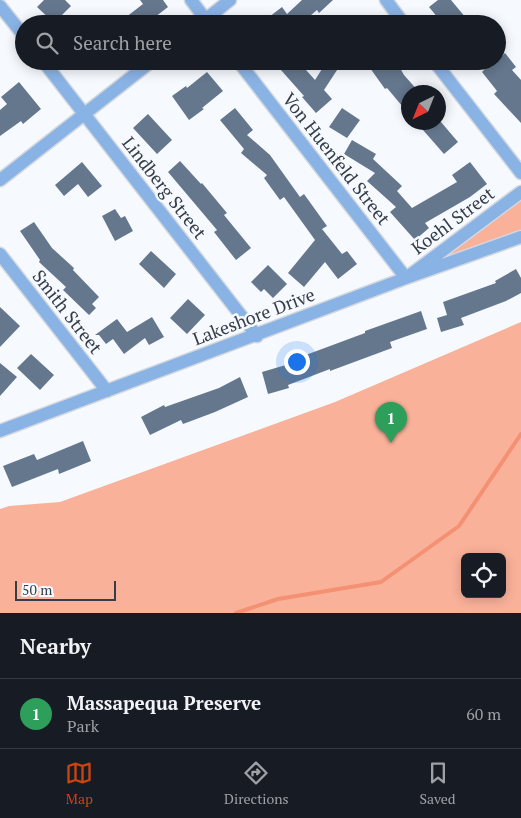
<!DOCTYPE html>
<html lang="en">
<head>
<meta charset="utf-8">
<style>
  :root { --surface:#171b24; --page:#20242c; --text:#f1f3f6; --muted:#9ea1a6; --line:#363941; --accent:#cc4511 }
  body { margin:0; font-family:"PT Serif",serif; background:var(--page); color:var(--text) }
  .controls { position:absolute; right:15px; bottom:15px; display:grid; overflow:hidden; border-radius:8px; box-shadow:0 2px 12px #0003 }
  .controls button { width:45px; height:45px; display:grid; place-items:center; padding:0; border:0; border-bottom:1px solid var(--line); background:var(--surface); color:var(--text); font:25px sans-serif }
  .compass { position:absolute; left:401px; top:85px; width:45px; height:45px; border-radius:50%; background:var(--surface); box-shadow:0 2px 12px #0003; rotate:223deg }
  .scale { position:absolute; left:15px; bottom:12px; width:101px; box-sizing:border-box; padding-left:5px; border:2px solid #353d47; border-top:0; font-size:14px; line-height:18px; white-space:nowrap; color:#353d47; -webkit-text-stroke:4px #f6faff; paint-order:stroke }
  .you { position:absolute; left:296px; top:361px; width:18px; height:18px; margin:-12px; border:4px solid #fff; border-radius:50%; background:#1a73e8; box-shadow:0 0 0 8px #1a73e833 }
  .badge { display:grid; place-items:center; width:32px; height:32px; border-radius:50%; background:var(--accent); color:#fff; font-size:16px; font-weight:700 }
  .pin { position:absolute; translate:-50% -41px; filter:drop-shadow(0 1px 2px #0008) }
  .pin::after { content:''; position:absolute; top:26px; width:18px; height:15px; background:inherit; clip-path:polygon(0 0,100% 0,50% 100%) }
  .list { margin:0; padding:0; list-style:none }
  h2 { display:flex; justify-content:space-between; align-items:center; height:65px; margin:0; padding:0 20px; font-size:21px }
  h2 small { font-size:16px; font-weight:400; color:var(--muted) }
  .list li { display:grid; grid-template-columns:32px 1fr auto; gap:15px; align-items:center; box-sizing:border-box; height:70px; padding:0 20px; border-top:1px solid var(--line) }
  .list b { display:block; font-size:19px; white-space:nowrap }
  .list p { margin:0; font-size:16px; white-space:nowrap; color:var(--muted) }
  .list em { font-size:16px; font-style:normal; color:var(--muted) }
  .icon { flex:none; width:28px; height:28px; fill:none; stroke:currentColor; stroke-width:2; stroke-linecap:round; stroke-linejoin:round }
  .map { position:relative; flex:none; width:521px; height:613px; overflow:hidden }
  .search { position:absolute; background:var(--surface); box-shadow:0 2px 12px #0003; left:15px; right:15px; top:15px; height:55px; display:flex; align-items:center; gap:12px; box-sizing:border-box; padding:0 18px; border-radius:28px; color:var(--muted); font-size:19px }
  .sheet { height:135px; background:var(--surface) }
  nav { display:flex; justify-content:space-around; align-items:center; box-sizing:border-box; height:70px; border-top:1px solid var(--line); background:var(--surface); font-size:14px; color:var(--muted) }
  nav a { display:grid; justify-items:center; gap:2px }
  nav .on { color:var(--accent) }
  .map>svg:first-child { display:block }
</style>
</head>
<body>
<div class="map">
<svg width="521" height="613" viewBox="0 0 521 613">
  <rect width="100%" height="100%" fill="#f6faff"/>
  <path fill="#fab19a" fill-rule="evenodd" d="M 521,191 L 521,237 L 406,278 Z
    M 521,322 L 521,613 L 0,613 L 0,509 L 9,506 L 60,502 L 335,402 ZM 465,557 L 502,557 L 502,594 L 465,594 Z"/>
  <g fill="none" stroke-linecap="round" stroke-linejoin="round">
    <path stroke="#f39172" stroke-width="4" d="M 236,613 L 278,599 L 381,582 L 459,526 L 521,434"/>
  </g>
  <path fill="#65778d" d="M 44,0 L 65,0 L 71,6 L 54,23 L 37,7 Z
    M 140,0 L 163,0 L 168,7 L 146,24 L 117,24 L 143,4 Z
    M 302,0 L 333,0 L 319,13 L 317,10 L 304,21 L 300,15 L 292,21 L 295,24 L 260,24 L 282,7 L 287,14 Z
    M 438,0 L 451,0 L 471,24 L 443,24 L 429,7 Z
    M 505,53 L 516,67 L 512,70 L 521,80 L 521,123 L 494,94 L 497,91 L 482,72 L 486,68 L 480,61 L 497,61 Z
    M 273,61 L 298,61 L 315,80 L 327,61 L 331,61 L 339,67 L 324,90 L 332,99 L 316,113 L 302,97 L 304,96 Z
    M 365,61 L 396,61 L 404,75 L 419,92 L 408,92 L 408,113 L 387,88 L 385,89 Z
    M 207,72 L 223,91 L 202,108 L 204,109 L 189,120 L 172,96 L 186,86 L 187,88 Z
    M 19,82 L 41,109 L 23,124 L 21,121 L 0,136 L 0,110 L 7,104 L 1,97 Z
    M 235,108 L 253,130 L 247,135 L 270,155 L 300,197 L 304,194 L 327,226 L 322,229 L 342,254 L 347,251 L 357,264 L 338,279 L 325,262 L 304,287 L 288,273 L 315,240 L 284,197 L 280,200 L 264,178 L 267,175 L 241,153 L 244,149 L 220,120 Z
    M 342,108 L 360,120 L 347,138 L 329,127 Z
    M 148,114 L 172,140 L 157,154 L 133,128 Z
    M 416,122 L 441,122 L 458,142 L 444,154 Z
    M 352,140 L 376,154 L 373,159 L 402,186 L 397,191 L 412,208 L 457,182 L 452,175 L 470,162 L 487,184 L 470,197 L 425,223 L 429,228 L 415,240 L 390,212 L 396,207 L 367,181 L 375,173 L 344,154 Z
    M 180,161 L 201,184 L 202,183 L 227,213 L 224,215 L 251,248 L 236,260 L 214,232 L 217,230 L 168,172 Z
    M 82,162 L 102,186 L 88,197 L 78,184 L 64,196 L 55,185 Z
    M 115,209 L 121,218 L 125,216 L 133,231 L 115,241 L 102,216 Z
    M 34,222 L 52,248 L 74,268 L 73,270 L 99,297 L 92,304 L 96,308 L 89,315 L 63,290 L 66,287 L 39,262 L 40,260 L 20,231 Z
    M 151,251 L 176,274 L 164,288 L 139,264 Z
    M 268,265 L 287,284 L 273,298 L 264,289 L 261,292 L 251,282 Z
    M 516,269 L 521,278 L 521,293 L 506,301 L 461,318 L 464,325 L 441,332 L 437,318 L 447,315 L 443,302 L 496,283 L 495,281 Z
    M 188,299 L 205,315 L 187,334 L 170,318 Z
    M 0,307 L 20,326 L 0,347 Z
    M 421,311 L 427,329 L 390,342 L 392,348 L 330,371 L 330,369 L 288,385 L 289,388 L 268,394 L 262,372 L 296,362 L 295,359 L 365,333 L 365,331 Z
    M 152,317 L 164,337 L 149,345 L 145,338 L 124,354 L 113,339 L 106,344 L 99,335 L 95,335 L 117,319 L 127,332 Z
    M 31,354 L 54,375 L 40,390 L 17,368 Z
    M 0,363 L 17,377 L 0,396 Z
    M 240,377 L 248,397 L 215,412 L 183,424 L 181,420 L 150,435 L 141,417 L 164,405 L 165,407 L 219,388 Z
    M 83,441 L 91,461 L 59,474 L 58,469 L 12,487 L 3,466 L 34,454 L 37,460 Z"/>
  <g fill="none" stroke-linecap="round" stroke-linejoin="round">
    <defs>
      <path id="minor" d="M 191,0 L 209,24
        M 386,0 L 404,24
        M 0,6 L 24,36
        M 200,24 L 230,0
        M 43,61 L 257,336
        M 238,61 L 406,278 L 521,192
        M 434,61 L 521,173
        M 0,180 L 152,61
        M 0,254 L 107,391
        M 0,431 L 406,278 L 521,237"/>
    </defs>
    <use href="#minor" stroke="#d3d8de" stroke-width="15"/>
    <use href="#minor" stroke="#8ab3e5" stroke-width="12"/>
  </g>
  <g text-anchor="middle" stroke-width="5" stroke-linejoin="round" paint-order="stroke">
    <g font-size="18" fill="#353d47" stroke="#f6faff">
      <text transform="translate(336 159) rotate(52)" y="6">Von Huenfeld Street</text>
      <text transform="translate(164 188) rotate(52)" y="6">Lindberg Street</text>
      <text transform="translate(453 221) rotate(-37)" y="6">Koehl Street</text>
      <text transform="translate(67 312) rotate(52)" y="6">Smith Street</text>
      <text transform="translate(254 317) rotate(-21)" y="6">Lakeshore Drive</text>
    </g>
  </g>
</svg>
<div class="controls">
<button><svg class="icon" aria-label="locate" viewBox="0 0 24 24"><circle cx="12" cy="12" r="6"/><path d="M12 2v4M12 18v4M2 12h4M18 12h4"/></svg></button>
</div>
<svg class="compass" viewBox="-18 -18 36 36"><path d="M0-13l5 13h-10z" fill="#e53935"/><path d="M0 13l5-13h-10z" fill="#9ea1a6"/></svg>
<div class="scale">50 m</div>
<div class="you"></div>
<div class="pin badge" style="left:391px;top:443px;background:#2e9e5b">1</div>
<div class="search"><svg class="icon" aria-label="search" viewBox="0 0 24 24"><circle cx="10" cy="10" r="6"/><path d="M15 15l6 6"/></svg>Search here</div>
</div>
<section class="sheet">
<h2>Nearby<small></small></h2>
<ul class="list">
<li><span class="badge" style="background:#2e9e5b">1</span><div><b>Massapequa Preserve</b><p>Park</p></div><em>60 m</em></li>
</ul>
</section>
<nav>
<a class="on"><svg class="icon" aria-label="map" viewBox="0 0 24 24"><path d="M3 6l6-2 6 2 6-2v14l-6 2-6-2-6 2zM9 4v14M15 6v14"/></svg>Map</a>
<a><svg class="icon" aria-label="directions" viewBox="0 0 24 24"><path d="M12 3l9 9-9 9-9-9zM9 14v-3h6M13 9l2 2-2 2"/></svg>Directions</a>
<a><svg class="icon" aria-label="saved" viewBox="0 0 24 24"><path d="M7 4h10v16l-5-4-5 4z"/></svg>Saved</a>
</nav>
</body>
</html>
